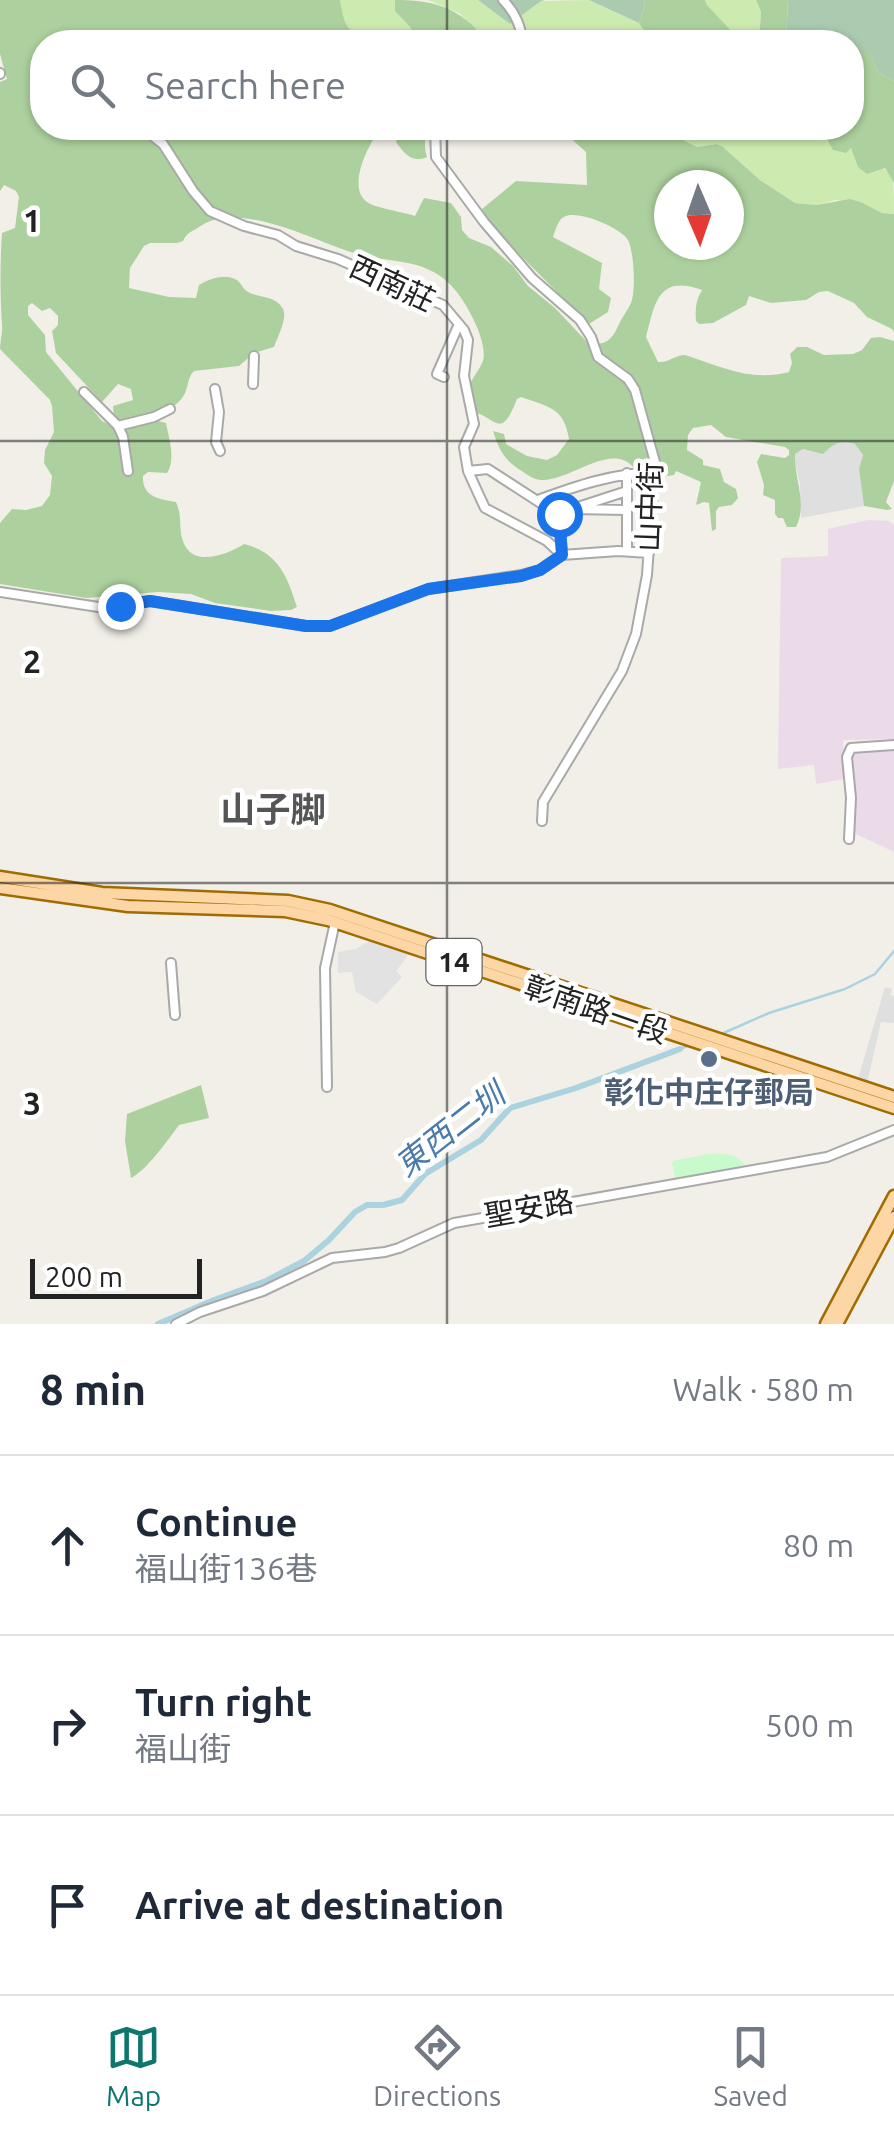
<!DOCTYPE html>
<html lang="en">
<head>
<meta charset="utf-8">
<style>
  :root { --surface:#fff; --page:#f2f2f3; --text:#1f2937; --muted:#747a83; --line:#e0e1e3; --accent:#0f766e }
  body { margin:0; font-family:Ubuntu,"Noto Sans TC",sans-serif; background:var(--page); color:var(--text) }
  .compass { position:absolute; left:654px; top:170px; width:90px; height:90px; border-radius:50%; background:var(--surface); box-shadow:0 2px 8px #0004; rotate:178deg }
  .scale { position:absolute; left:30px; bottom:25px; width:172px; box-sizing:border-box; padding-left:10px; border:5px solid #222; border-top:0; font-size:28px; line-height:35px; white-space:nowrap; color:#222; -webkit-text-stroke:8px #fff; paint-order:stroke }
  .stop { position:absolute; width:30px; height:30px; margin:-22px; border:8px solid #1a73e8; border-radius:50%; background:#fff }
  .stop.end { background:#1a73e8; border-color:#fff; box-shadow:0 2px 10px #0008 }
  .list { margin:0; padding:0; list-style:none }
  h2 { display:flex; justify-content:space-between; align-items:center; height:130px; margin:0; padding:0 40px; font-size:42px }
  h2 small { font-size:32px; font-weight:400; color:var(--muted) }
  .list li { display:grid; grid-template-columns:65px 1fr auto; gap:30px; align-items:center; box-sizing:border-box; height:180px; padding:0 40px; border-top:2px solid var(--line) }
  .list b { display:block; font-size:38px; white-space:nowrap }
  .list p { margin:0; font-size:32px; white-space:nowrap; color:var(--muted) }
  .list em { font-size:32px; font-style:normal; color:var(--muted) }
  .icon { flex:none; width:55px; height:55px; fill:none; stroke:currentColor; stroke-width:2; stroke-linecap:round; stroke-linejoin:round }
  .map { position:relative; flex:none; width:894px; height:1324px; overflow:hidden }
  .search { position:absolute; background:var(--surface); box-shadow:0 2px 8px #0004; left:30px; right:30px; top:30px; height:110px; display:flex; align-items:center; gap:25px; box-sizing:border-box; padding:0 35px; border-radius:40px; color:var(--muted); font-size:38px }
  .sheet { height:670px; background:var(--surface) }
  nav { display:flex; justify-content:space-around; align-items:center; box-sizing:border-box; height:140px; border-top:2px solid var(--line); background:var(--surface); font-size:28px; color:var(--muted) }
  nav a { display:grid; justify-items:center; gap:5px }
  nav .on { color:var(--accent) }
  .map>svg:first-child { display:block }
</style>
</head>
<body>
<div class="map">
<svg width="894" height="1324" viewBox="0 0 894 1324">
  <rect width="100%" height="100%" fill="#f2efe9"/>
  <path fill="#e0dfdf" d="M 841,441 L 855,444 L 863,455 L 859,469 L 864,506 L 801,518 L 800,484 L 794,459 L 795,454 L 803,449 L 822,453 L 833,444 Z
    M 885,987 L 892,989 L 890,995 L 894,996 L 894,1023 L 881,1022 L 867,1083 L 858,1079 Z"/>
  <path fill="#ebdbe8" d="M 868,520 L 889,521 L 894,525 L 894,739 L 843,740 L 844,779 L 816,784 L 814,765 L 778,769 L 781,558 L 828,556 L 828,529 Z
    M 894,750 L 894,852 L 852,832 L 848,757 L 851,751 Z"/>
  <path fill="#cdebb0" d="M 340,0 L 395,0 L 395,11 L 411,28 L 413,42 C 388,42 350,46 342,16 C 340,11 341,5 340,0 Z
    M 428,0 L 478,0 L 510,24 L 541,1 L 589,0 L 639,23 L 652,42 L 504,42 L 500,41 L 480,42 L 480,33 L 459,13 Z
    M 705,0 L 756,0 L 761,12 L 759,42 C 735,42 722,22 707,5 Z
    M 673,128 L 777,128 L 799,133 L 804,128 L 821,128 L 825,139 C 845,146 885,160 893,181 C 894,190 894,204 894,214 L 882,213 L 863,203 L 836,200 L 816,205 L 795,203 L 760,180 L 723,147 L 717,144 L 697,147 L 672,134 Z"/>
  <path fill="#add19e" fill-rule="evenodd" d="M 0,0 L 340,0 C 345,31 347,30 375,42 L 42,42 L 42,128 L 382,128 C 369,141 346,188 367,202 C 375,208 404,212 415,216 L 424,198 L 451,203 L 461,217 L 462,230 L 469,238 L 491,247 L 513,266 L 528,286 L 555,308 L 589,344 C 592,344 602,344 605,342 C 612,339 616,331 619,324 C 622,317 628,310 631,303 C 636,290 634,252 628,240 C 621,228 577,209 564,217 C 558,219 555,232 553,237 L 602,263 L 599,289 L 611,298 L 608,312 L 589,324 L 491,226 L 482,209 L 516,181 L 587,185 L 586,152 L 559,128 L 673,128 L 673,135 L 697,147 L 717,144 L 723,147 L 760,180 L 795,203 L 816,205 L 850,199 L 863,203 L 882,213 L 894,214 L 894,332 L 892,329 L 867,317 L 854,303 L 828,291 L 819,292 L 806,300 L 771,303 L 749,296 L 746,305 L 713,323 L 699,324 L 696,321 C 695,309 696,300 702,290 C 658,274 655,303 646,337 L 658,362 C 669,363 675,355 685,355 C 722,367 751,382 789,372 L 792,363 L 790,354 L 797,347 L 807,347 L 824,355 L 853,354 L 862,350 L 871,338 L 880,337 L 894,341 L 894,481 L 886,502 L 892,509 L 887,510 L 864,506 L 859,469 L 863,455 L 855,444 C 840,440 834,443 823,454 L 803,449 L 795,454 C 794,479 808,504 796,527 L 787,527 L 783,518 L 778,518 L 775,514 L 775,500 L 763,495 L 764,485 L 757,462 L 761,454 L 785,458 L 789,455 L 789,450 L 785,447 L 726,437 L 711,425 L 693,428 L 688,435 L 687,450 L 703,460 L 703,465 L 720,469 L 724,482 L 736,489 L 738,498 L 732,505 L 719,507 L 716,511 L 716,529 L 712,531 L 709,503 L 704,502 L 696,505 L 701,482 L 676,471 L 674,475 L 661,477 L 656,469 L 633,467 C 611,442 570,481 542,480 C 533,480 527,474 520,470 C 503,459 499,449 493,431 L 504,434 L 506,444 L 527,456 L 547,460 L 557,455 L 569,439 C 564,407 548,407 521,397 L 517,399 C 500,443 497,416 470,411 C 470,404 468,394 469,388 C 471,378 480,370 483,361 C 488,342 468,306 456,291 C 427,255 390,265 351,252 C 312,240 237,199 199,227 C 192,232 187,232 183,241 L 177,243 L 150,243 L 144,246 L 130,268 L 129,288 L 169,297 L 196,298 L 199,285 C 210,278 225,273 237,280 C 241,283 243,289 248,292 C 259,298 276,295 283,309 C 288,318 277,338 274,347 L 254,353 L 239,366 L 194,371 C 187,379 189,384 185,393 C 175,415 141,417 120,421 L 114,417 L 113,406 L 133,400 L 131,389 L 118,384 L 102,402 L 56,353 L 52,331 L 58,325 L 58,316 L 50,308 L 42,311 L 32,303 L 28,306 L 28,315 L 45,335 L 46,352 L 102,421 L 118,429 L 154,420 L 166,423 C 169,438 176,460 167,473 L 148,472 L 143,476 C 142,497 159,499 176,502 C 183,518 178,528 183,541 C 192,569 228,554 244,544 C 279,553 287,576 297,607 L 291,610 L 271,611 L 215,603 L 191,594 L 158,592 L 86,598 L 0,584 L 0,523 L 12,509 L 26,510 L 42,506 L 50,495 L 52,476 L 44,463 L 45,450 L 54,432 L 52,406 L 50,400 L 0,349 C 0,341 3,332 2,325 C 0,295 0,263 2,233 L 15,228 L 19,197 L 16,191 L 4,185 L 0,191 L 0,82 L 7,79 L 0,54 ZM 669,185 L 729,185 L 729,245 L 669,245 Z
    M 395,0 C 431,0 456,6 480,33 L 480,42 L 413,42 L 411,28 L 395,11 Z
    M 644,0 L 705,0 L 707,5 L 735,35 L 744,42 L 652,42 L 639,23 L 645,4 Z
    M 756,0 L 788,0 L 786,42 L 759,42 L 761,12 Z
    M 870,51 L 877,71 L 894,81 L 894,183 L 885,168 L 867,174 L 858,167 L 851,148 L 846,153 L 833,150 L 821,128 L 852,128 L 852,64 L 861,54 Z
    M 396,128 L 429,128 C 424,136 424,148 427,157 C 412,164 404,153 396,142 L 399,129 Z
    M 201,1085 L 209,1118 L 179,1125 C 168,1140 146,1171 131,1178 L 125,1141 L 127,1114 Z"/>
  <path fill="#aacbaf" d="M 478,0 L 545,0 L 541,1 L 510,24 Z
    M 589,0 L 644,0 L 645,4 L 639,23 Z
    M 788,0 L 894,0 L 894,81 L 877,71 L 870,52 L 861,54 L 852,64 L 852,42 L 786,42 Z"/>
  <path fill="#c8facc" d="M 708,1154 C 725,1153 741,1153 748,1171 L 676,1184 L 672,1161 Z"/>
  <path fill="#e2e2e2" d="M 370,941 L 409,954 L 396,971 L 402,977 L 377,1004 L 356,992 L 352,972 L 338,973 L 338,952 L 356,949 Z"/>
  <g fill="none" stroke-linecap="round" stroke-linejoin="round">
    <path stroke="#aad3df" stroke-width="2.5" d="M 719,1035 L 769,1013 L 845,989 L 875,974 L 894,951
      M 680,1049 L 692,1044"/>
    <path stroke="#aad3df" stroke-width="6" d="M 158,1324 L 214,1300 L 266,1281 L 304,1261 L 329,1240 L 355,1212 L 367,1205 L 383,1205 L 402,1200 L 425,1174 L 481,1140 L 510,1108 L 576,1088 L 680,1049"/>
    <defs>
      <path id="minor" d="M 503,0 C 513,10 524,29 520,42
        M 76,37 L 78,42
        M 0,73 L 0,74
        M 142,128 L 163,144 L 193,191 L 210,211 L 244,226 L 278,235 L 296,246 L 338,259 L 443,305 L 464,330 L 468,340 L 464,376 L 474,424 L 464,447 L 468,471 L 478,493 L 485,508 L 547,541 L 562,555
        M 435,128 L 436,157 L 484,222 L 532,278 L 580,320 L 591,337 L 598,357 L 628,379 L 635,390 L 655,462 L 647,575 L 636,634 L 622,671 L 543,802 L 542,821
        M 444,377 L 437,374 L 459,324
        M 253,384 L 254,356
        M 215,389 L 219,412 L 216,442 L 220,451
        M 84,392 L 118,426 L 154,417 L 170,409
        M 118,426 L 123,437 L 128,471
        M 468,471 L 488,469 L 559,515
        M 627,473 L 627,551
        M 538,500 C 576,486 614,473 655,472
        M 581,506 L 627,491
        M 559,515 L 572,509 L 627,510
        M 559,515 L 562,555
        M 0,592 L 105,608 L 150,601 L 306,626 L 330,626 L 429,589 L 521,575 L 540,570 L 562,555 L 618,551 L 649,553
        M 849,839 L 851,798 L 847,757 L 851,748 L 894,745
        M 171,963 L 175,1015
        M 327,1087 L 325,968 L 335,922
        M 176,1324 L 200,1312 L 263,1291 L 332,1258 L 385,1252 L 399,1248 L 454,1223 L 827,1157 L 894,1130"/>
      <path id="major" d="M 0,877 L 102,893 L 288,901 L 330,910 L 894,1097
        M 0,888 L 128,906 L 285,911 L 328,920 L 894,1108
        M 826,1324 L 894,1196
        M 837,1324 L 894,1217"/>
    </defs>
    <use href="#minor" stroke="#a9a9a9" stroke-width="12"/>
    <use href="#major" stroke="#a06b00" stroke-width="15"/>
    <use href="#minor" stroke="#fff" stroke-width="8"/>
    <use href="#major" stroke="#fcd6a4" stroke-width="10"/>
  </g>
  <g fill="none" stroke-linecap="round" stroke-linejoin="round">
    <path stroke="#1a73e8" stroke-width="12" d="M 120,606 L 150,601 L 306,626 L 330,626 L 428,589 L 521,576 L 540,570 L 562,555 L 559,514"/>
  </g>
  <path fill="none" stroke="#222" stroke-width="2.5" stroke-opacity="0.55" d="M 447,0 L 447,42M 447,128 L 447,1324M 0,441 L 894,441M 0,883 L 894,883"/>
  <circle fill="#5c6f8a" stroke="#fff" stroke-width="4" cx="709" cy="1059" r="10"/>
  <g text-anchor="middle" stroke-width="9" stroke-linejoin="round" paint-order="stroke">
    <rect fill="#fff" stroke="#646464" stroke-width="2.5" x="426.5" y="939" width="55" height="46" rx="8"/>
    <g font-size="28" font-weight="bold" fill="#222">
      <text x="454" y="972">14</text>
    </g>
    <g font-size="30" fill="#222" stroke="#fff">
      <text transform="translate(392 284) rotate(25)" y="10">西南莊</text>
      <text transform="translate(650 507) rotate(-88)" y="10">山中街</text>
      <text transform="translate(596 1010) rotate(19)" y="10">彰南路一段</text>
      <text transform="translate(529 1209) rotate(-10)" y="10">聖安路</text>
    </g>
    <g font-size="30" font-weight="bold" fill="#4e5e75" stroke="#fff">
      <text x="709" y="1103">彰化中庄仔郵局</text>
    </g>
    <g font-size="32" font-style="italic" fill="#4a7aab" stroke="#fff">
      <text transform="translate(450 1130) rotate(-38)" y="11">東西二圳</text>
    </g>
    <g font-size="35" font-weight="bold" fill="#555" stroke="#fff">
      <text x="273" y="822">山子脚</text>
    </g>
  </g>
  <g font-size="32" text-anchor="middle" font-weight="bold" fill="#222" stroke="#fff" stroke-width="9" stroke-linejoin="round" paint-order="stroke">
    <text x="32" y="232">1</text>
    <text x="32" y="673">2</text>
    <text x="32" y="1115">3</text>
  </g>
</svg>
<svg class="compass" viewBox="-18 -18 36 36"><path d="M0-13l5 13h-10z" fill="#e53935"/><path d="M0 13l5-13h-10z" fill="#747a83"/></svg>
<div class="scale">200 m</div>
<div class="stop" style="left:559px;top:514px"></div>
<div class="stop end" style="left:120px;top:606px"></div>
<div class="search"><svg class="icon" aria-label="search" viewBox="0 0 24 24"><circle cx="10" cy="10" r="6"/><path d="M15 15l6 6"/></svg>Search here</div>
</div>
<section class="sheet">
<h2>8 min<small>Walk · 580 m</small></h2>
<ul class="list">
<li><svg class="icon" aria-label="ahead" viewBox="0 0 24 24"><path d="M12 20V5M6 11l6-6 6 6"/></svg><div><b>Continue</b><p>福山街136巷</p></div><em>80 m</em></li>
<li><svg class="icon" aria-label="right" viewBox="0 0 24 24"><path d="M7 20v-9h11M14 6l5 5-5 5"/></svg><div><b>Turn right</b><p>福山街</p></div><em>500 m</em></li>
<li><svg class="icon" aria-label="arrive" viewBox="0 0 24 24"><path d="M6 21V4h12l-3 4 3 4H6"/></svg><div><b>Arrive at destination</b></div></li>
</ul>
</section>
<nav>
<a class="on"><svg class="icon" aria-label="map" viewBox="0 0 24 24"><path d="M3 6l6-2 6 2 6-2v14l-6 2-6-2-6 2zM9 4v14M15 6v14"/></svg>Map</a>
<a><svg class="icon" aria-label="directions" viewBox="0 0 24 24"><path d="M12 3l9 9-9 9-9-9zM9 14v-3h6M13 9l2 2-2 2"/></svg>Directions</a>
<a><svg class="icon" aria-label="saved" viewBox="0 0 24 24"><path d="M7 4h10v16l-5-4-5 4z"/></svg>Saved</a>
</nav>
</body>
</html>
